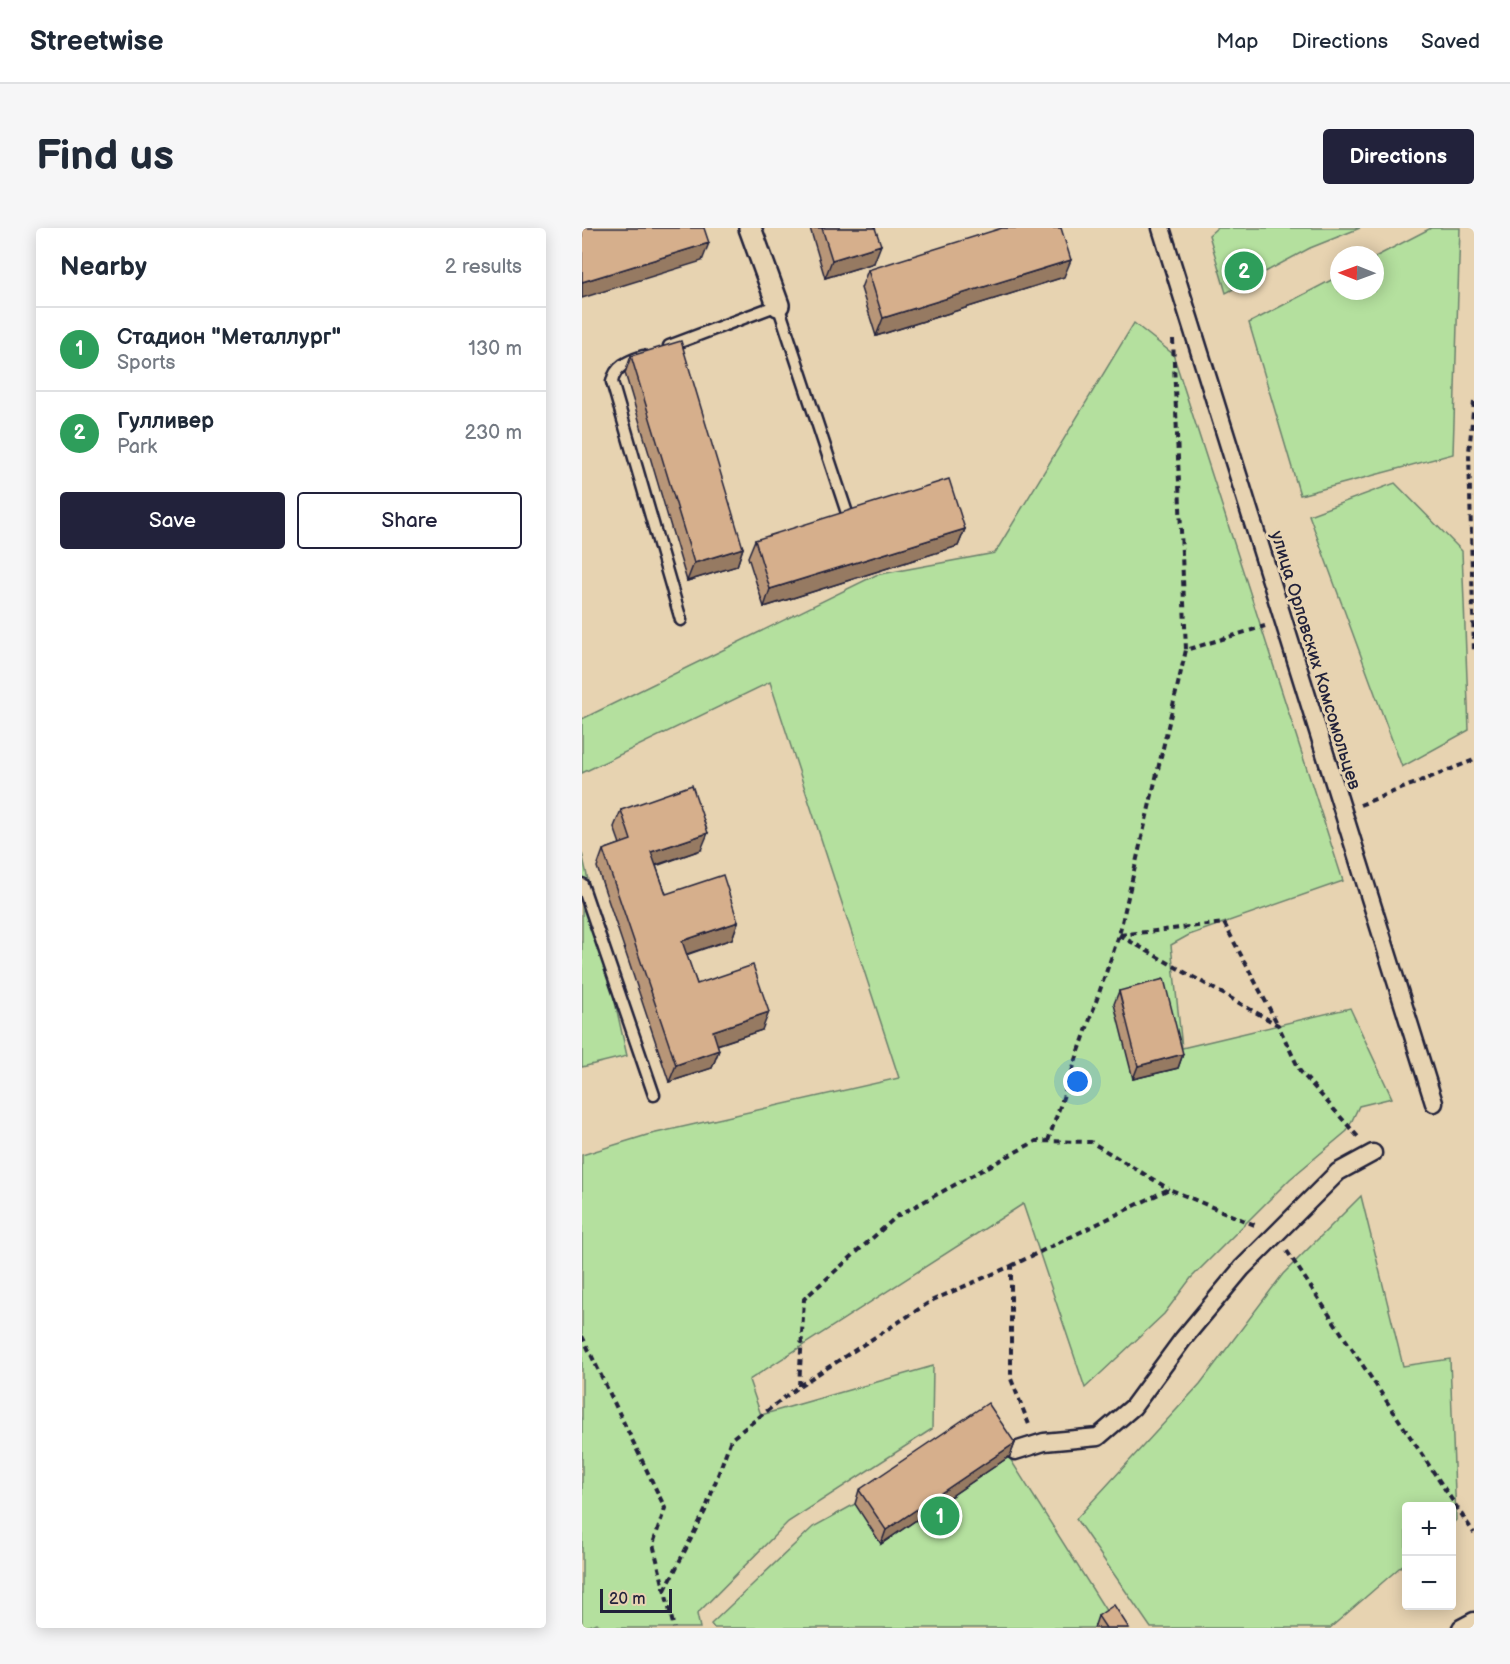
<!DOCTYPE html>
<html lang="en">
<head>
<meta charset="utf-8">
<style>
  :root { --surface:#fff; --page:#f6f6f7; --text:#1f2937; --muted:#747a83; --line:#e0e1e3; --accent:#22223b }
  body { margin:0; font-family:"Balsamiq Sans",sans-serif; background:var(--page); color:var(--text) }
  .controls { position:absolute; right:18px; bottom:18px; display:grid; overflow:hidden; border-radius:6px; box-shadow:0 3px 15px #0003 }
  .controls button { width:54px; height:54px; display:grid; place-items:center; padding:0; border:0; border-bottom:2px solid var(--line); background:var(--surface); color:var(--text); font:30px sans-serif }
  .compass { position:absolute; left:748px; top:18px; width:54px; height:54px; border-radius:50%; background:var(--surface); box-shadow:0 3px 15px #0003; rotate:271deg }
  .scale { position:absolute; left:18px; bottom:15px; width:72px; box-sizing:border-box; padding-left:6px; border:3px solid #22223b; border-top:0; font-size:16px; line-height:21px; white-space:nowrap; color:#22223b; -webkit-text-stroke:4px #e7d3b1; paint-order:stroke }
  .you { position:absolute; left:496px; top:854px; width:21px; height:21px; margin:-15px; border:4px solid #fff; border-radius:50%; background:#1a73e8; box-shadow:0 0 0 9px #1a73e833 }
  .badge { display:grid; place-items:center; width:39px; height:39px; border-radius:50%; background:var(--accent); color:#fff; font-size:20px; font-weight:700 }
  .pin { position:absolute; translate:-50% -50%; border:3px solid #fff; box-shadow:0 2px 6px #0006 }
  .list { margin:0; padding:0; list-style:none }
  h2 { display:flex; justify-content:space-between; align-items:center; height:78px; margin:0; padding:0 24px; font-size:26px }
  h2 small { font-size:20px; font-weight:400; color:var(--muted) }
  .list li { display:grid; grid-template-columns:39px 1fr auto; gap:18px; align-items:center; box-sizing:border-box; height:84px; padding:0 24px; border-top:2px solid var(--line) }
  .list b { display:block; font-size:22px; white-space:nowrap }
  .list p { margin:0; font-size:20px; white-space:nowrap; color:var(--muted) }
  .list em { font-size:20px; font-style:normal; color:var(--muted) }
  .actions { display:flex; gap:12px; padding:18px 24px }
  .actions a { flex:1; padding:14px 0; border:2px solid var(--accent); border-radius:6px; text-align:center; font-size:21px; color:var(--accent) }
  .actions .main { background:var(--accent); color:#fff }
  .map { position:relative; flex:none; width:892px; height:1400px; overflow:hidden; border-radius:6px }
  header { display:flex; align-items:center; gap:36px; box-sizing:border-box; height:84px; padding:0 30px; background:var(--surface); border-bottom:2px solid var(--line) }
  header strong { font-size:28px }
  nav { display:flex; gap:33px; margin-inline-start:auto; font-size:21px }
  .intro { display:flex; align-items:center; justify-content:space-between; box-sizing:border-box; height:144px; padding:0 36px }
  h1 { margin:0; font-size:42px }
  .button { padding:15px 27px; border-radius:6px; background:var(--accent); color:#fff; font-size:21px; font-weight:700 }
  main { display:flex; gap:36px; padding:0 36px }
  aside { flex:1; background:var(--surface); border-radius:6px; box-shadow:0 3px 15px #0003 }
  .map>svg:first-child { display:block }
</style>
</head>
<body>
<header>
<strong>Streetwise</strong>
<nav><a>Map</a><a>Directions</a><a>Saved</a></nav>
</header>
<div class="intro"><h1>Find us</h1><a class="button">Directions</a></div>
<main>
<aside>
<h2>Nearby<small>2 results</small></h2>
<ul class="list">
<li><span class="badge" style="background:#2e9e5b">1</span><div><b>Стадион &quot;Металлург&quot;</b><p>Sports</p></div><em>130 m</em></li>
<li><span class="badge" style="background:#2e9e5b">2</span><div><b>Гулливер</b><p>Park</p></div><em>230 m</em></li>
</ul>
<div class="actions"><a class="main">Save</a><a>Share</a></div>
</aside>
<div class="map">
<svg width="892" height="1400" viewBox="0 0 892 1400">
  <rect width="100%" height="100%" fill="#e7d3b1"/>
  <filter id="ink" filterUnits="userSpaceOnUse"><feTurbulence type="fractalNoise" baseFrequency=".0167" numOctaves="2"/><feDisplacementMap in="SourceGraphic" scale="12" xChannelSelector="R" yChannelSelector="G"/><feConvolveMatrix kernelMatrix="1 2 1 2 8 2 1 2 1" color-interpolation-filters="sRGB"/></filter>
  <g filter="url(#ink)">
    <path fill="#b4e09e" stroke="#6b816c" stroke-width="1.5" d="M 635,0 L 778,0 L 728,20 L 644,65 L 627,7 Z
      M 849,0 L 878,0 L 871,226 L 718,267 L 667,95 L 757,48 L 757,63 L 793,63 L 793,29 Z
      M 552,95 L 591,126 L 761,653 L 607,707 L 589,717 L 600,820 L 768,780 L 810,870 L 777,878 L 765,903 L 708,951 L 609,1050 L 582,1086 L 503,1160 L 441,976 L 167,1152 L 179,1187 L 351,1138 L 350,1201 L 206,1294 L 115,1386 L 118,1400 L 21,1400 L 15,1395 L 0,1400 L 0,927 L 65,907 L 317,850 L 188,454 L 0,545 L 0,491 L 294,347 L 413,325 Z
      M 813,255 L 880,323 L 887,502 L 820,539 L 727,287 Z
      M 0,625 L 45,828 L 0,839 Z
      M 779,968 L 821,1138 L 868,1131 L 874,1292 L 870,1296 L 870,1278 L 824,1278 L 824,1334 L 748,1400 L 569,1400 L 494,1291 L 618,1156 L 701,1046 Z
      M 401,1188 L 535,1400 L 132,1400 L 129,1396 L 231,1299 L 273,1276 Z"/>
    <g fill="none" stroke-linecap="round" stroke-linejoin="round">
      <defs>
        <path id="service" d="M 87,118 L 196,77 L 265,285
          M 61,128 C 46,133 33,138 30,154 L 99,392
          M 0,656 L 72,867"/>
        <path id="pedestrian" d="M 579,0 L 852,875
          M 433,1223 L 462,1214 L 516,1209 L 551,1179 L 601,1111 L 660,1040 L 756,944 L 791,925
          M 879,1400 L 892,1393"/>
        <path id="minor" d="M 168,0 L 196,77"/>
      </defs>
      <use href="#service" stroke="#22223b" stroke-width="15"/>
      <use href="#pedestrian" stroke="#22223b" stroke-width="21"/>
      <use href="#minor" stroke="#22223b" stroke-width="26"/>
      <path stroke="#22223b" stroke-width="4" stroke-dasharray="6 4.5" stroke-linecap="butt" d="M 591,111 L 604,422
        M 892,174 L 887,224 L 892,424
        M 778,577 L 892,532
        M 537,707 L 696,797 L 718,843 L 778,911
        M 538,707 L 642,695 L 695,795
        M 466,913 L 537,707 L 604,422 L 683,398
        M 705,1023 L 892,1305
        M 429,1038 L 587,961 L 675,998
        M 0,1108 L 83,1280 L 71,1316 L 92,1400
        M 217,1158 L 222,1071 L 315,988 L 454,913 L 509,914 L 587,961
        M 83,1362 L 123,1283 L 149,1211 L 217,1158 L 351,1072 L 429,1038 L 429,1151 L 448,1199"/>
      <use href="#service" stroke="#e7d3b1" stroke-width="10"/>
      <use href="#pedestrian" stroke="#e7d3b1" stroke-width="16"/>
      <use href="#minor" stroke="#e7d3b1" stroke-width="21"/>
    </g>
    <path fill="#b89678" stroke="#22223b" stroke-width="1.5" d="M 228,0 L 293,0 L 292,35 L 243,50 Z
      M 286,42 L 482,49 L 294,108 L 279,60 Z
      M 49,128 L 161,320 L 155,338 L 105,353 L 43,145 Z
      M 383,301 L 376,318 L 182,379 L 166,329 L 173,312 Z
      M 39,582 L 119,622 L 74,638 L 84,666 L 156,694 L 150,711 L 104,727 L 115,756 L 180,802 L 135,817 L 137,822 L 130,840 L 87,854 L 15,639 L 21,622 L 38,616 L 32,599 Z
      M 537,763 L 601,826 L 596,840 L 551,851 L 532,776 Z
      M 433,1215 L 428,1228 L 299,1316 L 273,1276 L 277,1262 Z
      M 516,1388 L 547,1400 L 512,1400 Z"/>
    <path fill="#967a62" stroke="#22223b" stroke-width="1.5" d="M 127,15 L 120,33 L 0,70 L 0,54 Z
      M 299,17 L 292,35 L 243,50 L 250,32 Z
      M 489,32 L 482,49 L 294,108 L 301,90 Z
      M 383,301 L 376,318 L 182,379 L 188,361 Z
      M 161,320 L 155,338 L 105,353 L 112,335 Z
      M 126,605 L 119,622 L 62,641 L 69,624 Z
      M 156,694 L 150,711 L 93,730 L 100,713 Z
      M 187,784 L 180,802 L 125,820 L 131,803 Z
      M 137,822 L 130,840 L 87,854 L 94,837 Z
      M 601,826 L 596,840 L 551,851 L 556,838 Z
      M 433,1215 L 428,1228 L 299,1316 L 304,1302 Z"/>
    <path fill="#d6af8c" stroke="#22223b" stroke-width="1.5" d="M 3,0 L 122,0 L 127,15 L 0,54 L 0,1 Z
      M 240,0 L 293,0 L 299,17 L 250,32 Z
      M 420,0 L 479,0 L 489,32 L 301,90 L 286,42 Z
      M 99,113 L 161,320 L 112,335 L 49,128 Z
      M 367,251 L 383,301 L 188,361 L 173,312 Z
      M 110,557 L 126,605 L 69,624 L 84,666 L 141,647 L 156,694 L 100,713 L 115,756 L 171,737 L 187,784 L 131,803 L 137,822 L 94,837 L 21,622 L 49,612 L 39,582 Z
      M 582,751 L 601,826 L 556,838 L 537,763 Z
      M 406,1175 L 433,1215 L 304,1302 L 277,1262 Z
      M 532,1377 L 547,1400 L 524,1400 L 516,1388 Z"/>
  </g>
  <g text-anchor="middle" stroke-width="6" stroke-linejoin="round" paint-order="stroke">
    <g font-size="18" fill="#22223b" stroke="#e7d3b1">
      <text transform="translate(734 432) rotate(73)" y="6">улица Орловских Комсомольцев</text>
    </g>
  </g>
</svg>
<div class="controls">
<button>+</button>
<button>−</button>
</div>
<svg class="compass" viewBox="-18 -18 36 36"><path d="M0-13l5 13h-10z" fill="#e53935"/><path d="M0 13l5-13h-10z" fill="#747a83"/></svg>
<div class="scale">20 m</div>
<div class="you"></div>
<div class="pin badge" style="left:358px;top:1288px;background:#2e9e5b">1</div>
<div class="pin badge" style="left:662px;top:43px;background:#2e9e5b">2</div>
</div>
</main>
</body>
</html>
